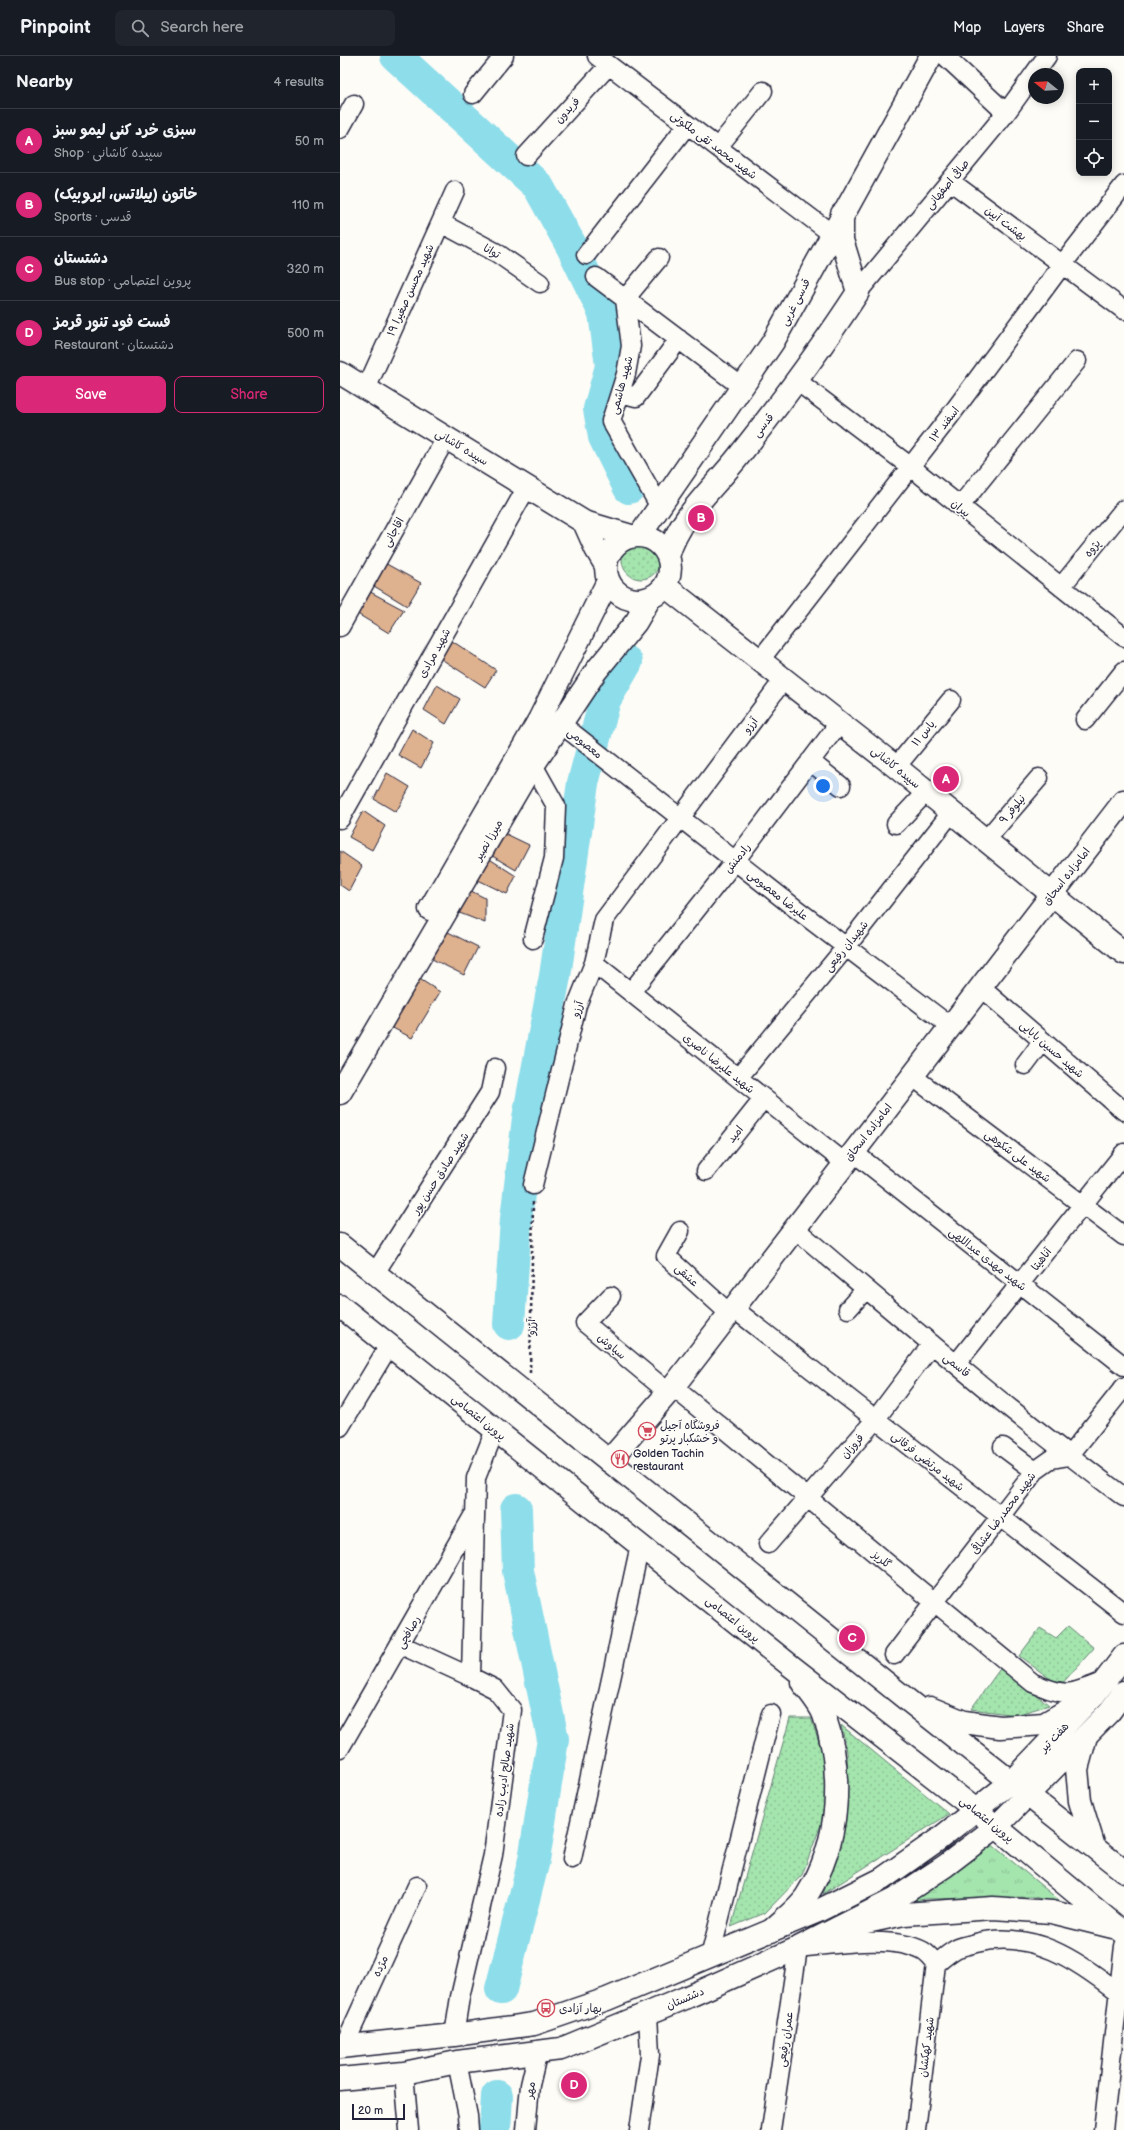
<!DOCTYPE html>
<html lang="en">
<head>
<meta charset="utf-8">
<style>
  :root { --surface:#171b24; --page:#20242c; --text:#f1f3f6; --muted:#9ea1a6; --line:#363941; --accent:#db2777 }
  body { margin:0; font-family:"Balsamiq Sans","Playpen Sans Arabic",sans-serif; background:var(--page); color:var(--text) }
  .controls { position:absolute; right:12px; top:12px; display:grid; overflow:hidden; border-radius:8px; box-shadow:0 2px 10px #0003 }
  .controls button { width:36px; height:36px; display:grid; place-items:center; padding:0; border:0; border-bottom:1px solid var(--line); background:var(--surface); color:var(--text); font:20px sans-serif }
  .compass { position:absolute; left:688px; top:12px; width:36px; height:36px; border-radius:50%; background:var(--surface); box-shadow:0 2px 10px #0003; rotate:288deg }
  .scale { position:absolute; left:12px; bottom:10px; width:53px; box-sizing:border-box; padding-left:4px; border:2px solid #22223b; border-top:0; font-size:11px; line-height:14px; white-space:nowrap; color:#22223b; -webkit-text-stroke:3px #fdfcf7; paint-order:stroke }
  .you { position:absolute; left:483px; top:730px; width:14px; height:14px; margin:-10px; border:3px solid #fff; border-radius:50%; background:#1a73e8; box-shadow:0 0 0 6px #1a73e833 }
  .badge { display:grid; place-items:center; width:26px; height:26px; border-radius:50%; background:var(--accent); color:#fff; font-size:13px; font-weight:700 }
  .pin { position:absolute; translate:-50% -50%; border:2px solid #fff; box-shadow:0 1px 4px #0006 }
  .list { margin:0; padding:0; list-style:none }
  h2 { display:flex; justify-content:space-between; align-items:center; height:52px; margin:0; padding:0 16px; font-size:17px }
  h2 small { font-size:13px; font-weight:400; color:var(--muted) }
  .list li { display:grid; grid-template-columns:26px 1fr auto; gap:12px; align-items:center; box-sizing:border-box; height:64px; padding:0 16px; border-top:1px solid var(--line) }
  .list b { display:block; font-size:15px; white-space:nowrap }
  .list p { margin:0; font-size:13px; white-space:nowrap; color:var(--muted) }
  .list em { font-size:13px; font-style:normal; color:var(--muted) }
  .actions { display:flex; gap:8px; padding:12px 16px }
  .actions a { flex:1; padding:9px 0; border:1px solid var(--accent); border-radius:8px; text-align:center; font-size:14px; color:var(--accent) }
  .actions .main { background:var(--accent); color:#fff }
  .icon { flex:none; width:22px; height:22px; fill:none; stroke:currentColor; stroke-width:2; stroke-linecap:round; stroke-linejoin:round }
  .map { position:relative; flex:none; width:784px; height:2074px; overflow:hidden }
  header { display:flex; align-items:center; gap:24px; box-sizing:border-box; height:56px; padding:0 20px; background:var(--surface); border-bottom:1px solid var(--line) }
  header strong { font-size:19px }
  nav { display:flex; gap:22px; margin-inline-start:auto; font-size:14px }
  .search { width:280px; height:36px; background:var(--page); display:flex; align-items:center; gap:10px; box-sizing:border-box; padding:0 14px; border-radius:8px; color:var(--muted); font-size:15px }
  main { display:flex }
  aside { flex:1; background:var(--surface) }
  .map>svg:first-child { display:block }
</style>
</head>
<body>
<header>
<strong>Pinpoint</strong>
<div class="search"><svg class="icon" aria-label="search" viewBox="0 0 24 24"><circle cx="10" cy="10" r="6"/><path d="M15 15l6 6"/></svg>Search here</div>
<nav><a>Map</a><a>Layers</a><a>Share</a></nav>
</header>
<main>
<aside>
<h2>Nearby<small>4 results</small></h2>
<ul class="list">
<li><span class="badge">A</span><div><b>سبزی خرد کنی لیمو سبز</b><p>Shop · سپیده کاشانی</p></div><em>50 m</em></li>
<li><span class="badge">B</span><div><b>خاتون (پیلاتس، ایروبیک)</b><p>Sports · قدسی</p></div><em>110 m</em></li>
<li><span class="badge">C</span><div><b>دشتستان</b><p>Bus stop · پروین اعتصامی</p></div><em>320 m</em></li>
<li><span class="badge">D</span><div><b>فست فود تنور قرمز</b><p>Restaurant · دشتستان</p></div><em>500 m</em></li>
</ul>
<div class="actions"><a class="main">Save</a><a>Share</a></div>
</aside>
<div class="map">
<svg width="784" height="2074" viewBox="0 0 784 2074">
  <defs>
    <pattern id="grass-tufts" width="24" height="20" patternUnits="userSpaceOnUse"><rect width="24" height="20" fill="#a4e4ad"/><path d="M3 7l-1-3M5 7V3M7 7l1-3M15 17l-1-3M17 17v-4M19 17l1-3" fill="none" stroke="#8dc396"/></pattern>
    <pattern id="park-dots" width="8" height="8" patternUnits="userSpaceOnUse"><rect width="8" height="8" fill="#a4e4ad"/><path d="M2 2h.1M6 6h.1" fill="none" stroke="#8dc396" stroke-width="1.8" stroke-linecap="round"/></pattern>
  </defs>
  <rect width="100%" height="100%" fill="#fdfcf7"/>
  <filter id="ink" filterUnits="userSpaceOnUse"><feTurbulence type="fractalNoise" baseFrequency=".025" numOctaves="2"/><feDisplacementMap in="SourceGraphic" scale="8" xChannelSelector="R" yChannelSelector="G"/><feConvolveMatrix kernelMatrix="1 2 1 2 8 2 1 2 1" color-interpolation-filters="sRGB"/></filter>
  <g filter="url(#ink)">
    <path fill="url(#grass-tufts)" stroke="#638374" d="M 650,1787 L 726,1850 L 694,1841 L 585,1843 L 564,1847 Z"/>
    <path fill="url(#park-dots)" stroke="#638374" d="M282 504a19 19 0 1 1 38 0a19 19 0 1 1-38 0Z
      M 728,1570 L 754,1592 L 720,1630 L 679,1600 L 700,1572 L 716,1582 Z
      M 662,1610 L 709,1649 L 676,1659 L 631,1653 Z
      M 450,1662 L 471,1662 L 484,1701 L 485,1758 L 462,1819 L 425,1857 L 391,1871 Z
      M 501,1669 L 609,1758 L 483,1838 C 499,1794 510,1744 507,1696 C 506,1687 503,1678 501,1669 Z"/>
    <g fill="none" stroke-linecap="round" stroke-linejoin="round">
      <path stroke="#8eddea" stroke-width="32" d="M 56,0 L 198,130 L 232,191 L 264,257 L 271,310 L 259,353 L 264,381 L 289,432
        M 169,1268 L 176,1163 L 188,1062 L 215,920 L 243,727 L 265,644 L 287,606
        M 161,1933 L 194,1804 L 213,1683 L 178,1515 L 176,1453
        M 155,2074 L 157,2040"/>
    </g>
    <path fill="#deb18f" stroke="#22223b" d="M 41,505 L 81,527 L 67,550 L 29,527 Z
      M 23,532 L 64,554 L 49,577 L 11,554 Z
      M 106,581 L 156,614 L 145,631 L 95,599 Z
      M 97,629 L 120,643 L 106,668 L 84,654 Z
      M 72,673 L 94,687 L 81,712 L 58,699 Z
      M 47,717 L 70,731 L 56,756 L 34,743 Z
      M 23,755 L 45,770 L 32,794 L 9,781 Z
      M 160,775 L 189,789 L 176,814 L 149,798 Z
      M 0,795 L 22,810 L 9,835 L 0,829 Z
      M 148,802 L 176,820 L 167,838 L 136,823 Z
      M 129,834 L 145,842 L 145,867 L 117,856 Z
      M 104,874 L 138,891 L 124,919 L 90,902 Z
      M 78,922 L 100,936 L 72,982 L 49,970 Z"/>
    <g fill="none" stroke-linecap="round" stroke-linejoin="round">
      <defs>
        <path id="street" d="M 257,0 L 492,178
          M 605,0 L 666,57
          M 694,18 L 707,0
          M 133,38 L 164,0
          M 0,73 L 14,48
          M 378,91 L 423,35
          M 186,100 L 269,9
          M 610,125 L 784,254
          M 101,167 L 157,197 L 200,227
          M 246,199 L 347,69
          M 319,202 L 285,243 L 291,290 L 286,318 L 271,365 L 320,451
          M 256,221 L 402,331
          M 518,236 L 666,57 L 694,18
          M 457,325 L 571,411 L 784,581
          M 26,333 L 115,135
          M 281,337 L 296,341 L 339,283
          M 620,450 L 737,305
          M 721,531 L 784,453
          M 0,571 L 106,382
          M 420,604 L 610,360 L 722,209 L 784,129
          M 745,664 L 784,615
          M 221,668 L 455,852 L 610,970
          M 470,705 L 501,730
          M 556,711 L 611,644
          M 0,763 L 187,431
          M 556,768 L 586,736
          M 645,785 L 699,722
          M 193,883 L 214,802 L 216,750 L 193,709
          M 254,907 L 505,1107
          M 640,931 L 784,1055
          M 291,936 L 395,805 L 500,666
          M 685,1009 L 703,985
          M 572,1020 L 784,1180
          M 398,1022 L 506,891 L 611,757
          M 513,1096 L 784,1310
          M 366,1115 L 424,1042
          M 193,1129 L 237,949 L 254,907 L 264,864 L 444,623
          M 454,1172 C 563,1264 670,1356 784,1441
          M 340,1175 L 326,1200 L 389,1257
          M 35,1217 L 150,1036 L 155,1012
          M 271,1240 L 245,1267 L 328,1336
          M 393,1252 L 784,1557
          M 508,1253 L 526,1233
          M 616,1308 L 784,1097
          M 333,1331 L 693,1627 C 727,1641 729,1639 762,1626
          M 0,1371 L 50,1288
          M 663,1391 L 695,1415
          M 428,1488 L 535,1364 L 592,1288
          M 61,1589 L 131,1621
          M 554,1599 L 695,1415 L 712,1403 L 729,1400 L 784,1331
          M 0,1692 L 133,1460
          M 232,1803 L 300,1489
          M 370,1901 L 431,1658
          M 114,1979 L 120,1941 L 153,1799 L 172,1654 L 155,1633 L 131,1621 L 136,1422 L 155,1374
          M 4,1990 L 77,1830
          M 117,2006 L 128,2060 L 129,2074
          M 64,2017 L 69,2074
          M 186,2074 L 190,2029 L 198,1995
          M 299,2074 L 310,1999 L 308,1958
          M 431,2074 L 458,1892 C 493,1889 551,1878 583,1895 C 588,1898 593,1904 596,1908 C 602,1903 609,1897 616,1893 C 621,1890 630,1889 636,1887 C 692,1873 737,1904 779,1937
          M 576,2074 L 596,1908
          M 763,2074 L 784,1890"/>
        <path id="secondary" d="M 0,317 L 244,466 L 291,480
          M 244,466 L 256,493 L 265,508
          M 300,479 L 433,286 L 591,0
          M266 512a32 32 0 1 1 64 0a32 32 0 1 1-64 0Z
          M 328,500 C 339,461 373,433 398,401 C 440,348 481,293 518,236 L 502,184 L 502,158
          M 325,530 L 556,711 L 784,897
          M 90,853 L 199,664 L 268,525
          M 0,1037 L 184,723 L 256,615 L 296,566 L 310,542
          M 269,1405 L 333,1331 L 784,745
          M 0,1991 L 114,1979 L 194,1968 L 267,1943 L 478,1855 L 542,1823 L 599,1783 L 671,1726 L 754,1639 L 784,1600
          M 0,2023 L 64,2017 L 117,2006 L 221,1993 L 345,1942 L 458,1892 L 555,1843 L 605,1810 L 656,1771 L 770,1655 L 784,1636"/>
        <path id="primary" d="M 0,1189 L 565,1642 L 784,1815
          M 0,1250 L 451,1610 L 636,1754 L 784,1877
          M 590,1652 L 624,1666 L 660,1671 L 704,1668 L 754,1639
          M 746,1680 L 737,1713 L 740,1745 L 754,1791
          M 498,1872 L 564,1858 L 653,1852 L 712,1856 L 773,1871
          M 431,1875 C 442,1864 459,1852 467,1839 C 500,1787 504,1716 484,1659 C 480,1648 469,1636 462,1626"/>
      </defs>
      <use href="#street" stroke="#22223b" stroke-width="21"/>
      <use href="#secondary" stroke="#22223b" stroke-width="25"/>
      <use href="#primary" stroke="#22223b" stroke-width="25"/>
      <path stroke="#22223b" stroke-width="2.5" stroke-dasharray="3 3" stroke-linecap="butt" d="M 190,1317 L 193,1146"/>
      <use href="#street" stroke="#fdfcf7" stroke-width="18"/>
      <use href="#secondary" stroke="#fdfcf7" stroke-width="22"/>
      <use href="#primary" stroke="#fdfcf7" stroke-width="22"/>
    </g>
  </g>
  <defs>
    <symbol id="supermarket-ring" viewBox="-11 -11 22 22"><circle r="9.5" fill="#fdfcf7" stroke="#d1495b" stroke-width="1.5"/><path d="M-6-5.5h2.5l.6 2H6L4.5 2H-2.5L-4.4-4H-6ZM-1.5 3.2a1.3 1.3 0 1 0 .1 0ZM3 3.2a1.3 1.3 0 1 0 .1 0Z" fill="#d1495b"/></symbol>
    <symbol id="restaurant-ring" viewBox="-11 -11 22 22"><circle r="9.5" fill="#fdfcf7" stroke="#d1495b" stroke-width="1.5"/><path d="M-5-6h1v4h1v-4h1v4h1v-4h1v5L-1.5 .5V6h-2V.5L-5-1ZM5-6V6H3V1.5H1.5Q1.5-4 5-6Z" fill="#d1495b"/></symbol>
    <symbol id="bus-ring" viewBox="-11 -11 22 22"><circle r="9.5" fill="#fdfcf7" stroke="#d1495b" stroke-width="1.5"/><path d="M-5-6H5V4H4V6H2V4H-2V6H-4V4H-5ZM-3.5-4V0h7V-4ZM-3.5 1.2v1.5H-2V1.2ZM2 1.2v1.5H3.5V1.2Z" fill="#d1495b"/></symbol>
  </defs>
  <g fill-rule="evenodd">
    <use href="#supermarket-ring" x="297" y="1365" width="20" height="20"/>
    <use href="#restaurant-ring" x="270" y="1393" width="20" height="20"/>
    <use href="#bus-ring" x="196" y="1942" width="20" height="20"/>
  </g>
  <g text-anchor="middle" stroke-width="3" stroke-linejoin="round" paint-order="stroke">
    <g font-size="11" fill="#22223b" stroke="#fdfcf7">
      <text transform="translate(227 54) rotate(-48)" y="4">فریدون</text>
      <text transform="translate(374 89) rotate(37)" y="4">شهید محمد تقی ملکوتی</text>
      <text transform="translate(607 128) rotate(-50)" y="4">صافی اصفهانی</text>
      <text transform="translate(666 167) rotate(37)" y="4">بهشت آیین</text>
      <text transform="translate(152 195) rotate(30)" y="4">توانا</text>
      <text transform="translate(70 234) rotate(-66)" y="4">شهید محسن صغیرا ۱۹</text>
      <text transform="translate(455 246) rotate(-62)" y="4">قدسی غربی</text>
      <text transform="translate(281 329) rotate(-75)" y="4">شهید هاشمی</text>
      <text transform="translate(604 368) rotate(-52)" y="4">اسفند ۱۳</text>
      <text transform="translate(423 369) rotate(-52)" y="4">قدسی</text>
      <text transform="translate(122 391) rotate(31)" y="4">سپیده کاشانی</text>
      <text transform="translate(621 452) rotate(39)" y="4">پیران</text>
      <text transform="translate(53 476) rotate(-61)" y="4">اقاجانی</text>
      <text transform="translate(752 492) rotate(-51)" y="4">پژوه</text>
      <text transform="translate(94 597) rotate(-61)" y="4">شهید مرادی</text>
      <text transform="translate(410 669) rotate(-54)" y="4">آرزو</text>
      <text transform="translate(583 677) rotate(-51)" y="4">یاس ۱۱</text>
      <text transform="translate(245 687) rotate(39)" y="4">معصومی</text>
      <text transform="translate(556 711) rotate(39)" y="4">سپیده کاشانی</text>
      <text transform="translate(672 753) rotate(-50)" y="4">نیلوفر ۹</text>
      <text transform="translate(148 784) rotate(-60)" y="4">میرزا نصیر</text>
      <text transform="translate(397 802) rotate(-52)" y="4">رادمنش</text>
      <text transform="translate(726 820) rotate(-52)" y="4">امامزاده اسحاق</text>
      <text transform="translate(438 839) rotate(38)" y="4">علیرضا معصومی</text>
      <text transform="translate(506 890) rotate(-51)" y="4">شهیدان رفیعی</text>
      <text transform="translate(237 953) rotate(-74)" y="4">آرزو</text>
      <text transform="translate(712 993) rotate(41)" y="4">شهید حسین بابایی</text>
      <text transform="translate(379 1007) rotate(39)" y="4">شهید علیرضا ناصری</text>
      <text transform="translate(528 1076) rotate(-52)" y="4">امامزاده اسحاق</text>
      <text transform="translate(395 1078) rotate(-51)" y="4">امید</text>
      <text transform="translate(678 1100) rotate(37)" y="4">شهید علی شکوهی</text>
      <text transform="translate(100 1117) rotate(-57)" y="4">شهید صادق حسن پور</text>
      <text transform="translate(648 1203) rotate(38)" y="4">شهید مهدی عبداللهی</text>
      <text transform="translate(701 1203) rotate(-52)" y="4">آناهیتا</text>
      <text transform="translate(347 1219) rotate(42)" y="4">عشقی</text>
      <text transform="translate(191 1271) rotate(-89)" y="4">آرزو</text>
      <text transform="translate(272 1290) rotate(40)" y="4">سیاوش</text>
      <text transform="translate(617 1309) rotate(39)" y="4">قاسمی</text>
      <text transform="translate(139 1361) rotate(39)" y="4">پروین اعتصامی</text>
      <text transform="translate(512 1390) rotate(-50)" y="4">فروزان</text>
      <text transform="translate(588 1405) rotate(38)" y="4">شهید مرتضی فرقانی</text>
      <text transform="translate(663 1457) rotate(-53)" y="4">شهید محمدرضا عشاقی</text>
      <text transform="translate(542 1503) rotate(39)" y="4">گلریز</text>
      <text transform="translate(393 1563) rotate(39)" y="4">پروین اعتصامی</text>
      <text transform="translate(68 1576) rotate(-60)" y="4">رصافچی</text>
      <text transform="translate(714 1681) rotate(-46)" y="4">هفت تیر</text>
      <text transform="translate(164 1714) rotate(-83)" y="4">شهید صالح ادیب زاده</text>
      <text transform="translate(647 1763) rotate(39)" y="4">پروین اعتصامی</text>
      <text transform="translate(40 1910) rotate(-65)" y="4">مژده</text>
      <text transform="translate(345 1942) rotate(-23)" y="4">دشتستان</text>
      <text transform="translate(445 1983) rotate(-82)" y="4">عمران رفیعی</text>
      <text transform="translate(586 1991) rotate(-83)" y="4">شهید کهکشان</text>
      <text transform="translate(190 2034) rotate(-82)" y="4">مهر</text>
    </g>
    <g font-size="11" fill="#22223b" stroke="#fdfcf7" text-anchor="start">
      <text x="320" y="1373">فروشگاه آجیل<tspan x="320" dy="13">و خشکبار پرتو</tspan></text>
      <text x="293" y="1401">Golden Tachin<tspan x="293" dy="13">restaurant</tspan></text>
      <text x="219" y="1956">بهار آزادی</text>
    </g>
  </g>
</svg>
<div class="controls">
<button>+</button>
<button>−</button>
<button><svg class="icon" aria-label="locate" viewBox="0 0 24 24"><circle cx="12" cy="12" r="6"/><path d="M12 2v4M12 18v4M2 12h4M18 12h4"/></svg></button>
</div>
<svg class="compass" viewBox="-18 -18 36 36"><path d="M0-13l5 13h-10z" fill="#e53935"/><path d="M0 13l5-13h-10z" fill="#9ea1a6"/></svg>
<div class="scale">20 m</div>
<div class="you"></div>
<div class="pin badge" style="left:606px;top:723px">A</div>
<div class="pin badge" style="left:361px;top:462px">B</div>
<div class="pin badge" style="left:512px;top:1582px">C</div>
<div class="pin badge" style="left:234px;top:2029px">D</div>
</div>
</main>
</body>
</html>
